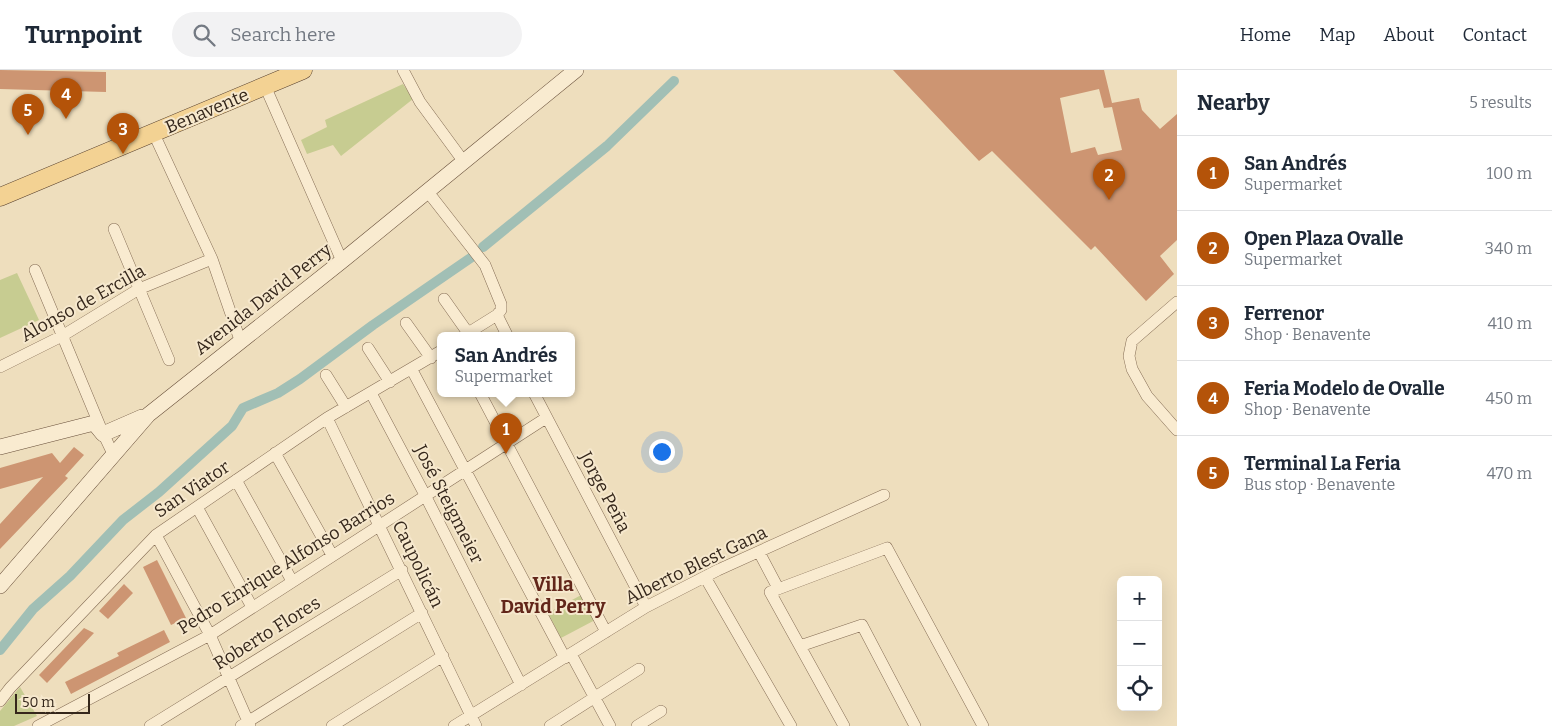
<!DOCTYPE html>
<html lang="en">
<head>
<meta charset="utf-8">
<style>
  :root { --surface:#fff; --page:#f2f2f3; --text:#1f2937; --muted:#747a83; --line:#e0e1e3; --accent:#b45309 }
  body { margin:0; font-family:Bitter,serif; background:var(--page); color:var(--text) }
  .controls { position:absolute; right:15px; bottom:15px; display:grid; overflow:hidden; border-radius:8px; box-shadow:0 5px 20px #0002 }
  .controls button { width:45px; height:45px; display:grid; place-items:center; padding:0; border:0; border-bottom:1px solid var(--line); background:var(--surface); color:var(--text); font:25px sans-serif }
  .scale { position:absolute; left:15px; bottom:12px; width:75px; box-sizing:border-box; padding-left:5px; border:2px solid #35271b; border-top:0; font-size:14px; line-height:18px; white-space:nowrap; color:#35271b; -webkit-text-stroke:4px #f6e8cd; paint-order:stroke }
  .you { position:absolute; left:661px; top:381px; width:18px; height:18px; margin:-12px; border:4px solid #fff; border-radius:50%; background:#1a73e8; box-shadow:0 0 0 8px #1a73e833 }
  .badge { display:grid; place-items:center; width:32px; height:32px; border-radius:50%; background:var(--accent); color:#fff; font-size:16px; font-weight:700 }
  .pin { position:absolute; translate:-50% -41px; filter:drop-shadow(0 1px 2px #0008) }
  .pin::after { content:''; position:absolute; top:26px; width:18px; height:15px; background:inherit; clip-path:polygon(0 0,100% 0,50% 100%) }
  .popup { position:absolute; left:437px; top:262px; width:138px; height:65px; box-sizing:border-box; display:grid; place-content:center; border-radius:8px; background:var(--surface); filter:drop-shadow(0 1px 4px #0005); font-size:16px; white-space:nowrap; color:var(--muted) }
  .popup b { font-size:19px; color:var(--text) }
  .popup::after { content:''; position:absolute; left:50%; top:100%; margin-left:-10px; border:10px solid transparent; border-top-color:var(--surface) }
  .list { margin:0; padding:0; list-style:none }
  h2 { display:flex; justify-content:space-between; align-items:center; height:65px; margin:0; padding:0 20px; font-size:21px }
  h2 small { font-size:16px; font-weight:400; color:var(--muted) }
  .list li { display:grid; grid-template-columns:32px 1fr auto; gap:15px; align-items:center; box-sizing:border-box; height:75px; padding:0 20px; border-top:1px solid var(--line) }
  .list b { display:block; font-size:19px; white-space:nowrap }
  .list p { margin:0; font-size:16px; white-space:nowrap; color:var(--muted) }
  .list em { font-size:16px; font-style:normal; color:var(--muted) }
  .icon { flex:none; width:28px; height:28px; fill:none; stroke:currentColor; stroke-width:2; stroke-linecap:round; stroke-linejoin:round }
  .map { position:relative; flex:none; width:1177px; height:656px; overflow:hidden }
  header { display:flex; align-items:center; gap:30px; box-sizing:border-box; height:70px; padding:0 25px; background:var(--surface); border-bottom:1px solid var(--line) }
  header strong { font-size:24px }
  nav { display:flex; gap:28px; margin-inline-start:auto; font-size:18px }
  .search { width:350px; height:45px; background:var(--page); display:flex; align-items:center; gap:12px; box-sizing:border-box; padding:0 18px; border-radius:28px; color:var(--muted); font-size:19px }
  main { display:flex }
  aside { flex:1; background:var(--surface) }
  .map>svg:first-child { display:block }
</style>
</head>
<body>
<header>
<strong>Turnpoint</strong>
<div class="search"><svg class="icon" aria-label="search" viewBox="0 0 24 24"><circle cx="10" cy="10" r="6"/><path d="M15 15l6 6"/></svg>Search here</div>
<nav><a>Home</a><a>Map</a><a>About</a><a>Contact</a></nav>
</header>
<main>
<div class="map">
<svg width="1177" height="656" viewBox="0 0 1177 656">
  <rect width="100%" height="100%" fill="#eedebd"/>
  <path fill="#c7cc91" d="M 403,14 L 413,29 L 341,86 L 333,75 L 307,84 L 301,70 L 327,57 L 325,50 Z
    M 17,203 L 39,250 L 0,268 L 0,210 Z
    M 583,524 L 597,549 L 561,568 L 548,543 Z
    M 20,617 L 37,646 L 14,656 L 0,656 L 0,641 Z"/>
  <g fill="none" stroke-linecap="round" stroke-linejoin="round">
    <path stroke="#a1bfb5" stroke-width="10" d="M 483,177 L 607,76 L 674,11
      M 0,580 L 33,539 L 70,506 L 123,450 L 159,422 L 232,356 L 243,338 L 278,323 L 300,309 L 373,255 L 472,187"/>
  </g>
  <path fill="#cd9572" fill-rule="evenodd" d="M 0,0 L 106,2 L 106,22 L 0,19 Z
    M 893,0 L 1104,0 L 1112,33 L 1139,28 L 1142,40 L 1160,59 L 1177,44 L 1177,170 L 1160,186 L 1174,204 L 1146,231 L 1095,176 L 1091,180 L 992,81 L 979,91 ZM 1099,19 L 1104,38 L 1112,37 L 1122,80 L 1098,85 L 1095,77 L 1071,83 L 1060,28 Z
    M 74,377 L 84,385 L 65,406 L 68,408 L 0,479 L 0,454 L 43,407 L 0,419 L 0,398 L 52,383 L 60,393 Z
    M 157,490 L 186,548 L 171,555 L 143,497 Z
    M 124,514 L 133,523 L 108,549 L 99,541 Z
    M 84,558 L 94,563 L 47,613 L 39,605 Z
    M 164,560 L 170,572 L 71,624 L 65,612 L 119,586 L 117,583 Z"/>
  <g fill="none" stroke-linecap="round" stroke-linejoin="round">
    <defs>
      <path id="minor" d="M 403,0 L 420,32 L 464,92
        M 265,16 L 342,191
        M 154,64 L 212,189 L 240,270
        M 428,122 L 485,195 L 501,234 L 501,240 L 497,245 L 465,265
        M 114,159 L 169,290
        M 35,200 L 102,361 L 113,384
        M 444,229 L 468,263
        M 1177,232 L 1132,271 L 1129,286 L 1132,299 L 1147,326 L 1177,360
        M 497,245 L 507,265
        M 406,253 L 431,288
        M 368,278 L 390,312
        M 0,297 L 62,266 L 139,219 L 212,189
        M 412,300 L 565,588
        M 326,305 L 346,337
        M 371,323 L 425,425 L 521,615
        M 480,323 L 606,562
        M 534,323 L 646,537
        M 327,348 L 476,656
        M 275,383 L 332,485
        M 236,410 L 292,511
        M 197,437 L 252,537
        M 156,465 L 210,565 L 250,656
        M 759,482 L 778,518
        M 705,507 L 791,656
        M 800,576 L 862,555 L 915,656
        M 571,584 L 610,656
        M 0,631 L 10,618 L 156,465 L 327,348 L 441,281
        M 38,656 L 210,565 L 546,348
        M 150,656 L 402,500
        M 241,656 L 422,543
        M 332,656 L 443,586
        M 454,656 L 646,537 L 718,500 L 884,425
        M 550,656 L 639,599
        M 637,656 L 661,641
        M 844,656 L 770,522 L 887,478 L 983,656"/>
      <path id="secondary" d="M 0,377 L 94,353 L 103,364 L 142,347
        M 0,516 L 148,345 L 342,191 L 576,0"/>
      <path id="primary" d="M 0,127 L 303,0"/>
    </defs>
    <use href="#minor" stroke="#866e56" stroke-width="12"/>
    <use href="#secondary" stroke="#684f3a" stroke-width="16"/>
    <use href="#primary" stroke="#533c2b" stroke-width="19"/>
    <use href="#minor" stroke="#f9ebd0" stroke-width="11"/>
    <use href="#secondary" stroke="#f9ebd0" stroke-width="15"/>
    <use href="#primary" stroke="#f3d293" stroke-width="18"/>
  </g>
  <g text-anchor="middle" stroke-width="4" stroke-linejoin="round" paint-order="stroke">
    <g font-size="18" fill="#35271b" stroke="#f6e8cd">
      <text transform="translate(207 41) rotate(-23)" y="6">Benavente</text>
      <text transform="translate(263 229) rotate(-38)" y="6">Avenida David Perry</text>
      <text transform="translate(83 233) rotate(-29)" y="6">Alonso de Ercilla</text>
      <text transform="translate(192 419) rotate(-34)" y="6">San Viator</text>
      <text transform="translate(605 422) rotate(62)" y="6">Jorge Peña</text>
      <text transform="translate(449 434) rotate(63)" y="6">José Steigmeier</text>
      <text transform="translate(286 493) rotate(-32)" y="6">Pedro Enrique Alfonso Barrios</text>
      <text transform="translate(418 494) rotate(64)" y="6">Caupolicán</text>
      <text transform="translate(696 495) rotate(-26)" y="6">Alberto Blest Gana</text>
      <text transform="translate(267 563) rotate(-32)" y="6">Roberto Flores</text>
    </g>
    <g font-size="19" font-weight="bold" fill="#62261a" stroke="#f6e8cd">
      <text x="553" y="521">Villa<tspan x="553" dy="22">David Perry</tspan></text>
    </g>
  </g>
</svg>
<div class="controls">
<button>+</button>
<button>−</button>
<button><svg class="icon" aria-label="locate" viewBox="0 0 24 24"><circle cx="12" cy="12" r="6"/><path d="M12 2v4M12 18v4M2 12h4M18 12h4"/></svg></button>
</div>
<div class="scale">50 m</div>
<div class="you"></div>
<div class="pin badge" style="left:506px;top:384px">1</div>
<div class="popup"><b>San Andrés</b>Supermarket</div>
<div class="pin badge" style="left:1109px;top:130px">2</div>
<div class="pin badge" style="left:123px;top:84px">3</div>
<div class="pin badge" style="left:66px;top:49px">4</div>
<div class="pin badge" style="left:28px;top:65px">5</div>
</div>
<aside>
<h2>Nearby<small>5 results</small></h2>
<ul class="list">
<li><span class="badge">1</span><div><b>San Andrés</b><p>Supermarket</p></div><em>100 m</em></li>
<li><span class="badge">2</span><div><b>Open Plaza Ovalle</b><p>Supermarket</p></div><em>340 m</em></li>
<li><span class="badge">3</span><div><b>Ferrenor</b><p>Shop · Benavente</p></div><em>410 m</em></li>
<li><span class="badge">4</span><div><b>Feria Modelo de Ovalle</b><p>Shop · Benavente</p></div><em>450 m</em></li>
<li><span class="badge">5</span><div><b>Terminal La Feria</b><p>Bus stop · Benavente</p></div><em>470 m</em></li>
</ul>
</aside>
</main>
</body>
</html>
